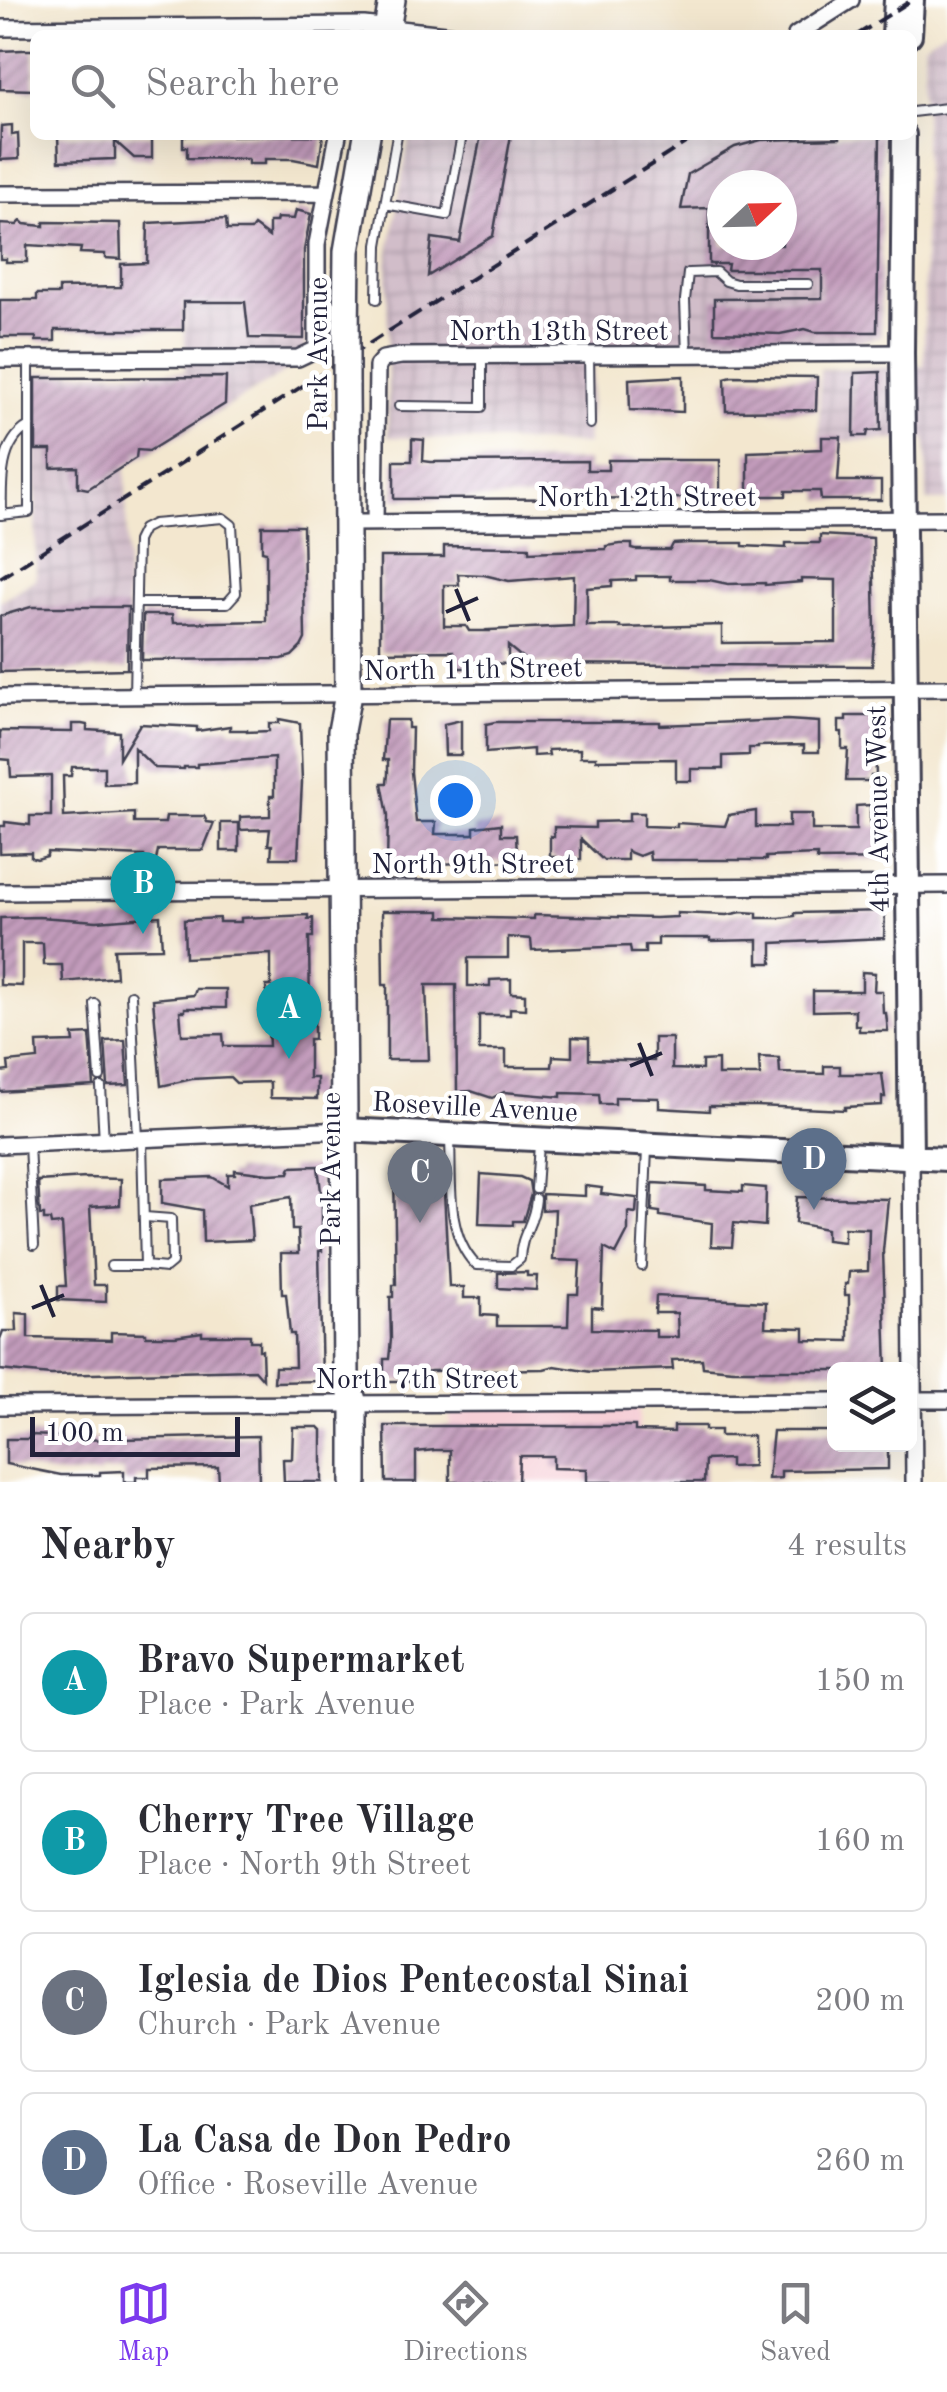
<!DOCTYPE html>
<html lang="en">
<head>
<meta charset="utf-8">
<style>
  :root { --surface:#fff; --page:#f7f7f7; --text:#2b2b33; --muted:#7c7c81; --line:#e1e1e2; --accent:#7c3aed }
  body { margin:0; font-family:"Old Standard TT",serif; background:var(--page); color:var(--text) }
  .controls { position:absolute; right:30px; bottom:30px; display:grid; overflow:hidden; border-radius:15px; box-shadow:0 10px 40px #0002 }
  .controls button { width:90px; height:90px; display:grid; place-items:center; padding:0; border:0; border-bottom:2px solid var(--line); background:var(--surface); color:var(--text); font:50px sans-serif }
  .compass { position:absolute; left:707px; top:170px; width:90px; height:90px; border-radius:50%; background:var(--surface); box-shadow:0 10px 40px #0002; rotate:68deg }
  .scale { position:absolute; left:30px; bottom:25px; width:210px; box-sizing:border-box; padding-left:10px; border:5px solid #22223b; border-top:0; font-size:28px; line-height:35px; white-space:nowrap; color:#22223b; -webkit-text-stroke:8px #fff; paint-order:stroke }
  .you { position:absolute; left:455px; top:800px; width:35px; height:35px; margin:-25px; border:8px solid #fff; border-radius:50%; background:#1a73e8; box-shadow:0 0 0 15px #1a73e833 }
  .badge { display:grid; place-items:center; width:65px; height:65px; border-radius:50%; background:var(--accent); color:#fff; font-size:32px; font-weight:700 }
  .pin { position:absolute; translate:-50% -82px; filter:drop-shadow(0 2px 5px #0008) }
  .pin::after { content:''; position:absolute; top:52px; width:35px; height:30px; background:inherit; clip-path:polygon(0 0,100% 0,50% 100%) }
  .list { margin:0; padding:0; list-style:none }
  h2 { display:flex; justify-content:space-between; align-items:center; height:130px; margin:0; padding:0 40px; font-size:42px }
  h2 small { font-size:32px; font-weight:400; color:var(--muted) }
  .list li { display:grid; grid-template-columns:65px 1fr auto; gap:30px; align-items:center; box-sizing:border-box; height:140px; margin:0 20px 20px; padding:0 20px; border:2px solid var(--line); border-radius:15px }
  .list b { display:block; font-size:38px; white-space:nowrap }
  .list p { margin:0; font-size:32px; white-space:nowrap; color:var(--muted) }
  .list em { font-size:32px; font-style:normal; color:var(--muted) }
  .icon { flex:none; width:55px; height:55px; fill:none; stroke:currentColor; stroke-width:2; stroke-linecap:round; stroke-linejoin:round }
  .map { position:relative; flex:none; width:947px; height:1482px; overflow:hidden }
  .search { position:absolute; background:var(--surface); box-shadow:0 10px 40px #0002; left:30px; right:30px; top:30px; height:110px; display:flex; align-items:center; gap:25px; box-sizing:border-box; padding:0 35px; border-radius:15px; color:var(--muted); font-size:38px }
  .sheet { height:770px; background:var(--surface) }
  nav { display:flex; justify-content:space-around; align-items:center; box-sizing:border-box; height:140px; border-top:2px solid var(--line); background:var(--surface); font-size:28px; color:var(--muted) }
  nav a { display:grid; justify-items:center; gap:5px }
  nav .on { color:var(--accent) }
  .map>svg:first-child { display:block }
</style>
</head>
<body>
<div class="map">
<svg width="947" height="1482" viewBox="0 0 947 1482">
  <defs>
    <pattern id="industrial-grid" width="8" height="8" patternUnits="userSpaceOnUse" patternTransform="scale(2.5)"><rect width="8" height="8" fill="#d1bdc9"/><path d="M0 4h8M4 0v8" fill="none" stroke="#b3a2ae"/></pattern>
    <pattern id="building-hatch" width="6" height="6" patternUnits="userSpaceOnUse" patternTransform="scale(2.5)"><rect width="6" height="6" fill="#c29bbb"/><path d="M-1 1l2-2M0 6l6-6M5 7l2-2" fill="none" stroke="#9d7e99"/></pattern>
  </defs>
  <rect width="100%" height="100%" fill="#fff"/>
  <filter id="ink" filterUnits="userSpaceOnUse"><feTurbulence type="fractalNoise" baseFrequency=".01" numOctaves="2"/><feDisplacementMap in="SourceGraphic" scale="20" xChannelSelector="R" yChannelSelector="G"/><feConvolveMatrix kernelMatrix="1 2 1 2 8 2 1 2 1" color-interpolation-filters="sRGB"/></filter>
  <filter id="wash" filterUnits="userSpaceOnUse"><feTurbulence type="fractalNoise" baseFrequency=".0048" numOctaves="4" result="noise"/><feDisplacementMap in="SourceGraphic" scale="40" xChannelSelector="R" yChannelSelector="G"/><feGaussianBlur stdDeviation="2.25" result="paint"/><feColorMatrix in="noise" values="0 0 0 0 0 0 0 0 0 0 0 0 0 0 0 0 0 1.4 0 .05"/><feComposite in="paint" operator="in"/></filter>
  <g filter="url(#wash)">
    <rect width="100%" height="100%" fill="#f3e7cf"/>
    <path fill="#f6cfd7" d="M 639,1404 L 639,1482 L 450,1482 L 450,1406 Z"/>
    <path fill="url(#industrial-grid)" fill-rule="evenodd" d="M 947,29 L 947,501 L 927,501 L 926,439 L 819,442 L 820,369 L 924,366 L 924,44 Z
      M 410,135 L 882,135 L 881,337 L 816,349 L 594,361 L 587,444 L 388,437 L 387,263 ZM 722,185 L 782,185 L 782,245 L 722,245 Z
      M 304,274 L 305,360 L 126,467 L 128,669 L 0,670 L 0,601 L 36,579 L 34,373 L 185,371 L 184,275 Z"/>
    <g id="blocks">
      <path fill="url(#building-hatch)" fill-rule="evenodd" d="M 23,50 L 34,50 L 34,90 L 0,89 L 0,51 Z
        M 12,125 L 12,135 L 18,134 L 19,159 L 0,160 L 1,126 Z
        M 58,135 L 152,135 L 152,158 L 134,158 L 115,141 L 115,159 L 59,161 Z
        M 323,135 L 319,164 L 293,159 L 265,159 L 265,164 L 248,164 L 248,159 L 187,158 L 187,147 L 183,147 L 183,136 Z
        M 481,135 L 511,135 L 493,236 L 428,276 L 432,238 L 460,242 Z
        M 840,135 L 880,135 L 877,332 L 815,332 L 805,329 L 780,334 L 714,332 L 714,299 L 822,298 L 822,270 L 727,270 L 728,264 L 709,264 L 709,208 L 681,209 L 688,174 L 735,147 L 761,140 L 840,138 ZM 722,185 L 782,185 L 782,245 L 722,245 Z
        M 296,210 L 311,214 L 304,250 L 304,339 L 249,338 L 245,302 L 183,302 L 183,330 L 55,330 L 55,341 L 36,341 L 36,337 L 0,337 L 0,300 L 37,300 L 37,294 L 59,294 L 59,288 L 121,287 L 121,264 L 147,263 L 148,223 L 226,219 L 227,230 L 251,230 L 254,226 L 269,237 L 269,222 L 276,222 L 277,218 L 294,219 Z
        M 21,221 L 24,224 L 44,226 L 44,222 L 120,223 L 121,259 L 105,258 L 105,254 L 80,253 L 81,248 L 27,245 L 27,262 L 6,262 L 6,259 L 0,259 L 0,224 L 17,225 Z
        M 880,372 L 881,430 L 868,431 L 867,436 L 854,436 L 855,373 Z
        M 683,376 L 683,412 L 630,410 L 629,379 Z
        M 732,376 L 817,377 L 816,410 L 726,411 L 725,378 Z
        M 226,377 L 225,404 L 149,451 L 137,450 L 136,458 L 88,489 L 78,487 L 78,467 L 51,468 L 51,450 L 36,450 L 36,378 Z
        M 822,437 L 841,437 L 838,481 L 881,481 L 881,500 L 821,500 L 820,491 L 786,491 L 786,496 L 753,496 L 748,492 L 748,452 L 822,449 Z
        M 412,439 L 424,440 L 423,461 L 431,462 L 587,461 L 587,470 L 608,470 L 608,460 L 720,460 L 720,498 L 394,499 L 394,461 L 412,461 Z
        M 262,526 L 303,526 L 305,639 L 301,647 L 292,656 L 282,659 L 142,660 L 143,615 L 172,615 L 173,623 L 266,621 L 266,552 L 262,551 Z
        M 820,535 L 873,538 L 875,631 L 872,666 L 530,664 L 508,646 L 508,664 L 470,662 L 470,668 L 458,668 L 458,664 L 453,664 L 453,651 L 380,652 L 380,557 L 444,557 L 444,546 L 529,547 L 529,552 L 606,549 L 606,546 L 621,544 L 632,544 L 632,549 L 636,550 L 670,550 L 673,544 L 689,543 L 743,543 L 743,546 L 786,548 L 786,543 L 820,543 ZM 458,574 L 484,575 L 509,581 L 574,576 L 573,626 L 489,630 L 491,631 L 469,631 L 466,626 L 444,626 L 444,585 L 459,585 ZM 636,576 L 670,576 L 670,580 L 709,580 L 728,584 L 765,583 L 765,585 L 801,582 L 801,579 L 836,580 L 836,642 L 722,643 L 722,625 L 620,628 L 620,626 L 587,626 L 587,588 L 612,586 L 612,581 L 636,580 Z
        M 31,607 L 128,607 L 127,669 L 0,672 L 0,616 Z
        M 846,716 L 874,716 L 876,776 L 871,776 L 871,781 L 846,781 L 848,749 L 842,749 L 842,732 L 839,732 L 839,721 L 846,721 Z
        M 279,719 L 300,723 L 302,782 L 298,858 L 271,858 L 272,845 L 268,845 L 270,829 L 240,830 L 240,817 L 270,816 L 270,796 L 274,796 L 274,758 L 197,764 L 197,767 L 184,767 L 184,769 L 155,768 L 134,748 L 134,783 L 104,784 L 104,767 L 72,767 L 71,776 L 63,776 L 64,817 L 134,813 L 134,823 L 165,823 L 166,816 L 204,816 L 207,822 L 214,823 L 203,850 L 158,850 L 155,866 L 144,866 L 144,856 L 47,852 L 47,856 L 37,859 L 31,857 L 31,852 L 0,853 L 0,826 L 5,826 L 5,822 L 30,825 L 30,816 L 51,816 L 51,776 L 11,777 L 10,760 L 0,759 L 0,731 L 72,732 L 72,724 L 82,724 L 87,725 L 87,730 L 119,732 L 119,759 L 140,724 L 197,727 L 197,731 L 230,726 L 230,730 L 247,730 L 247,732 L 269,731 L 269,723 L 279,723 Z
        M 386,720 L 408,720 L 408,728 L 412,728 L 411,772 L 416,822 L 436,822 L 435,834 L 474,834 L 474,827 L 501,824 L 501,835 L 516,835 L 517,857 L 513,861 L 387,866 L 388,815 L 382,783 L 387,783 L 388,774 L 388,760 L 383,760 Z
        M 461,720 L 461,755 L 445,755 L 444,724 Z
        M 787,720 L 819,722 L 819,752 L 804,752 L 804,745 L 758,746 L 758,748 L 749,748 L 749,755 L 723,756 L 723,769 L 691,769 L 691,781 L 676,781 L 676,759 L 596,760 L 596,757 L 580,757 L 580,749 L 548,750 L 549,755 L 533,756 L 533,749 L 486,753 L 486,724 L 495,722 L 660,722 L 660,725 Z
        M 870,805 L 870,826 L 883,826 L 884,851 L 892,859 L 817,860 L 817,855 L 766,857 L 766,860 L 650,860 L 649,852 L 639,856 L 627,851 L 627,860 L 603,860 L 581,839 L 581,860 L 554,860 L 555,857 L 550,857 L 550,836 L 554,837 L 554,827 L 595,828 L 595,822 L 629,821 L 629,813 L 644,813 L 644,826 L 677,827 L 677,823 L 725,826 L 729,815 L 756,811 L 756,827 L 789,827 L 789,814 L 812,814 L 812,830 L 856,830 L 856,806 Z
        M 221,823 L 239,823 L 239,851 L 221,851 Z
        M 382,911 L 440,911 L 440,917 L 534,919 L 534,915 L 655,918 L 677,917 L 677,913 L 727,915 L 742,912 L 757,913 L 757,918 L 780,918 L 795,916 L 795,913 L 885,911 L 884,938 L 772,943 L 772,963 L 758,963 L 758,940 L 710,941 L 710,938 L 658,938 L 658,945 L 645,945 L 645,953 L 631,953 L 630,946 L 532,950 L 531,939 L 508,937 L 508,958 L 468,958 L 468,986 L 490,986 L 490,980 L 511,979 L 511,993 L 525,994 L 525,1009 L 510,1008 L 510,1015 L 479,1015 L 479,1050 L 506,1050 L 506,1067 L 552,1067 L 553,1056 L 572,1057 L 572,1037 L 589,1038 L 589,1059 L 654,1061 L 654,1038 L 672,1038 L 672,1069 L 702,1070 L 702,1061 L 718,1060 L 718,1075 L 760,1075 L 759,1057 L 779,1058 L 780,1073 L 824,1074 L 824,1066 L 840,1066 L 840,1074 L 882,1074 L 885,1097 L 882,1097 L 882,1105 L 845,1107 L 845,1110 L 757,1106 L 709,1106 L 709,1111 L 659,1108 L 659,1098 L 615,1097 L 615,1104 L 600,1104 L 599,1094 L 561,1093 L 561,1097 L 504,1092 L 492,1098 L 471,1091 L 457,1092 L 456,985 L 426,985 L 429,1060 L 387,1060 L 387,985 L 383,985 Z
        M 308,915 L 308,919 L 313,918 L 313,937 L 309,937 L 310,1019 L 314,1019 L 314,1039 L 309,1039 L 309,1078 L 317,1078 L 317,1099 L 270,1098 L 270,1082 L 236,1083 L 230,1077 L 192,1079 L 161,1086 L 153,999 L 194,995 L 196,989 L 226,989 L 226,1008 L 185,1008 L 185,1011 L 180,1011 L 182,1035 L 223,1034 L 224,1046 L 269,1046 L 266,986 L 271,986 L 271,954 L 185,958 L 184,920 L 219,918 L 219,922 L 241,922 L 241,918 Z
        M 160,916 L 162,948 L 114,949 L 116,977 L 63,982 L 62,965 L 44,965 L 43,943 L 22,943 L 22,986 L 0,985 L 0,918 L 39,917 L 97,921 Z
        M 862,972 L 875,973 L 874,991 L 882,991 L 883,1013 L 886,1013 L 888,1031 L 859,1031 L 859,1025 L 855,1025 L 855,1010 L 813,1011 L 813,991 L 862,991 Z
        M 90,1034 L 94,1086 L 0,1092 L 0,1072 L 9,1071 L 8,1062 L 38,1059 L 37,1043 L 74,1042 L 73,1035 Z
        M 125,1040 L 128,1085 L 108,1086 L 105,1041 Z
        M 318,1166 L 322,1200 L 322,1251 L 319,1251 L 322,1381 L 274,1382 L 275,1367 L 295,1367 L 294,1334 L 290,1334 L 286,1294 L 282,1294 L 281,1253 L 299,1253 L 298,1230 L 292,1230 L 291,1197 L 249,1204 L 252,1240 L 203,1242 L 202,1210 L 162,1203 L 162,1179 L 212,1177 L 228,1186 L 228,1174 L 235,1174 L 235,1170 L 269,1174 L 289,1173 L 291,1167 Z
        M 415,1168 L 443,1174 L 449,1287 L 464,1287 L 464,1298 L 481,1298 L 481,1315 L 497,1316 L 497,1326 L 568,1326 L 569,1294 L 578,1294 L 580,1261 L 553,1260 L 555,1209 L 542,1210 L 542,1194 L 585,1196 L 585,1186 L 602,1188 L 601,1194 L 637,1198 L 636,1213 L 628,1212 L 628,1231 L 616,1254 L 604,1248 L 602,1308 L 592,1307 L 592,1329 L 656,1330 L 656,1337 L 678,1337 L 677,1313 L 655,1313 L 656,1296 L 766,1302 L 765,1327 L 804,1328 L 804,1340 L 849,1341 L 849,1295 L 845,1295 L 845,1284 L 848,1284 L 849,1272 L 868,1271 L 869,1229 L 844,1228 L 844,1242 L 826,1240 L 826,1229 L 795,1223 L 797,1197 L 888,1199 L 883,1251 L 887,1370 L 733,1370 L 703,1367 L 702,1359 L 672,1360 L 673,1369 L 591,1372 L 555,1366 L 544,1369 L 431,1371 L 418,1373 L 418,1381 L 384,1381 L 384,1359 L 389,1359 L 391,1339 L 390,1297 L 393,1297 L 393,1285 L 396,1285 L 394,1171 L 410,1171 Z
        M 481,1174 L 520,1177 L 529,1181 L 531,1194 L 523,1221 L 513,1221 L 513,1225 L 479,1224 Z
        M 86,1178 L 121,1179 L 120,1205 L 90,1207 L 94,1285 L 106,1285 L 106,1302 L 58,1300 L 58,1286 L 66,1286 L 62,1224 L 51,1225 L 50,1220 L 44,1220 L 44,1215 L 40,1215 L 38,1181 Z
        M 653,1183 L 706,1186 L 706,1190 L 743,1192 L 743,1186 L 766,1188 L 765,1226 L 734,1223 L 732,1247 L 711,1246 L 712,1223 L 660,1216 L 660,1212 L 652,1211 Z
        M 527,1272 L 527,1276 L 537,1276 L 536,1290 L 498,1288 L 498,1273 Z
        M 16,1313 L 28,1314 L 28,1338 L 111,1340 L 111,1332 L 146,1333 L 146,1336 L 175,1336 L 202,1332 L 202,1335 L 250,1335 L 250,1341 L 259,1341 L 259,1350 L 262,1350 L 263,1379 L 255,1370 L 51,1375 L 0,1370 L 0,1339 L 3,1331 L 17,1331 Z
        M 385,1426 L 635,1426 L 635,1431 L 674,1432 L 674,1426 L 705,1426 L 705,1430 L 720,1430 L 720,1436 L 753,1436 L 753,1466 L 730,1467 L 730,1459 L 705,1460 L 704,1482 L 587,1482 L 587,1469 L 553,1468 L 553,1456 L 519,1456 L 518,1482 L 450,1482 L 450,1450 L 435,1450 L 416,1452 L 416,1482 L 386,1482 Z
        M 293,1427 L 319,1427 L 322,1430 L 322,1482 L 284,1482 L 283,1459 L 292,1459 Z
        M 773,1431 L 834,1431 L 834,1444 L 888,1444 L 888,1469 L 781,1471 L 781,1478 L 768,1479 Z
        M 30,1435 L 76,1437 L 76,1440 L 258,1436 L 259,1482 L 219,1482 L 218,1467 L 149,1468 L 149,1477 L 136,1477 L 136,1482 L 124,1482 L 124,1471 L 100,1472 L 100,1475 L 61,1475 L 6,1464 L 6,1439 L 29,1439 Z"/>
    </g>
  </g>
  <g filter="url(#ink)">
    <use href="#blocks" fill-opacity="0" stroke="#414051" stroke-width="2.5"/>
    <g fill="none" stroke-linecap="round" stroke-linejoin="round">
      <defs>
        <path id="lane" d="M 912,112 L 947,108
          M 385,204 L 447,215 L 462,135
          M 377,299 L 378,245 L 397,135
          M 589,355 L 590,424
          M 687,355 L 685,300 L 688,273 L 716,272 L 726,281 L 736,284 L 808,284
          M 399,406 L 482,407 L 482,355
          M 0,515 L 29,512 L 29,359
          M 2,515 C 1,482 0,442 29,426
          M 134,696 L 137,541 L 143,529 L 153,524 L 223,518 L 232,525 L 236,593 L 227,603 L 136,603
          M 131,995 L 138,1139
          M 95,1004 L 100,1077
          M 101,1087 L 104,1141
          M 450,1140 C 452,1180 445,1234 476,1265 L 511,1266 L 520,1259 C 521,1232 534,1226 536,1199
          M 29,1144 L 34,1245
          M 536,1189 L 539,1144
          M 145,1217 L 171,1219 L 172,1263 L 166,1268 L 145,1266
          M 111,1266 L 145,1266 L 142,1140
          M 642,1266 L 647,1149"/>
        <path id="street" d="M 0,28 L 364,25 L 454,35
          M 796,35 L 851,0
          M 0,194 L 327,193
          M 0,359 L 298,358 L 317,349 L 317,244 L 338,135
          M 347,523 L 947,519
          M 375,523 L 377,366 L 383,359 L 401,356 L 902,353
          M 0,697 L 947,688
          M 0,892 L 947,885
          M 0,1145 L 344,1130
          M 911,1157 L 914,1482
          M 910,1400 L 947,1400
          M 0,1406 L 834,1401"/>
        <path id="secondary" d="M 894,35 L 896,0
          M 910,35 L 912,0
          M 904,135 L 902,353 L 911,1157
          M 344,1130 L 947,1159"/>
        <path id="primary" d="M 386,35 L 392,0
          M 346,335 L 347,251 L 367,135
          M 346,382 L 348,694 L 341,731 L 346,1376 L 354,1404 L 354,1482"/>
      </defs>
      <use href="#lane" stroke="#414051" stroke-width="12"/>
      <use href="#street" stroke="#414051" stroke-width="20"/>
      <use href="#secondary" stroke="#414051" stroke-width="28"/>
      <use href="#primary" stroke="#414051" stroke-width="30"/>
      <use href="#lane" stroke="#fff" stroke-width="8"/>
      <use href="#street" stroke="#fff" stroke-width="15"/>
      <use href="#secondary" stroke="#fff" stroke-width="22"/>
      <use href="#primary" stroke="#fff" stroke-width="25"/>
      <path stroke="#22223b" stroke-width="4" stroke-dasharray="15 8" stroke-linecap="butt" d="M 857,35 L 912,0
        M 0,578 L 698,135"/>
      <defs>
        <path id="primary-bridge" d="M 346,335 L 346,382"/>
      </defs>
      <use href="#primary-bridge" stroke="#414051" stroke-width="30" stroke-linecap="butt"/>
      <use href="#primary-bridge" stroke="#fff" stroke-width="25"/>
    </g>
  </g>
  <path fill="none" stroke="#22223b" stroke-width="4" d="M 456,589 L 469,621M 446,612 L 478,598M 639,1043 L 652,1076M 630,1066 L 662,1053M 41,1285 L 54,1317M 32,1308 L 64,1295"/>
  <g text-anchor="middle" stroke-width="9" stroke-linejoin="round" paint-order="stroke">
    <g font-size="28" fill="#22223b" stroke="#fff">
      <text x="559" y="340">North 13th Street</text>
      <text transform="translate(317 354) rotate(-90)" y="10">Park Avenue</text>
      <text x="647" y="506">North 12th Street</text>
      <text transform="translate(473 668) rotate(-1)" y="10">North 11th Street</text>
      <text transform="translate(877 809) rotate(-91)" y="10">4th Avenue West</text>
      <text x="473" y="873">North 9th Street</text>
      <text transform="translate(475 1106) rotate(3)" y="10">Roseville Avenue</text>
      <text transform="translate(330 1169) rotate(-90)" y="10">Park Avenue</text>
      <text x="417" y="1388">North 7th Street</text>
    </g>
  </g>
</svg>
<div class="controls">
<button><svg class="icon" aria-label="layers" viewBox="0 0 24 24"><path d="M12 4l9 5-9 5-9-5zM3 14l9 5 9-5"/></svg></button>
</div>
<svg class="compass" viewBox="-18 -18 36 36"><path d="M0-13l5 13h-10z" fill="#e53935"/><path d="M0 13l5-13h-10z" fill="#7c7c81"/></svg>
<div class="scale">100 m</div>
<div class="you"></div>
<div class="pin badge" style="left:289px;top:1059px;background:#0f9aa8">A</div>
<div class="pin badge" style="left:143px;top:934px;background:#0f9aa8">B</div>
<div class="pin badge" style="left:420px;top:1223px;background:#6b7280">C</div>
<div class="pin badge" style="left:814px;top:1210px;background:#5c6f8a">D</div>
<div class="search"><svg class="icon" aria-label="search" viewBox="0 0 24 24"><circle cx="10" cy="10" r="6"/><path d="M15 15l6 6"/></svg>Search here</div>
</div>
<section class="sheet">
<h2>Nearby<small>4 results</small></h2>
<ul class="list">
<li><span class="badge" style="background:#0f9aa8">A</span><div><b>Bravo Supermarket</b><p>Place · Park Avenue</p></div><em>150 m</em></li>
<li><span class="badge" style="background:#0f9aa8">B</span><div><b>Cherry Tree Village</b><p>Place · North 9th Street</p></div><em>160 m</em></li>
<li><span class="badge" style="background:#6b7280">C</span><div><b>Iglesia de Dios Pentecostal Sinai</b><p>Church · Park Avenue</p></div><em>200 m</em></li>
<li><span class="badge" style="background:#5c6f8a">D</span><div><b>La Casa de Don Pedro</b><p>Office · Roseville Avenue</p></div><em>260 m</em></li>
</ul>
</section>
<nav>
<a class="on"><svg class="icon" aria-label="map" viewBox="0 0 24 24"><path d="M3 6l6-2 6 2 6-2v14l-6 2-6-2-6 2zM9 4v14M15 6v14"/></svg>Map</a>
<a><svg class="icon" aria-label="directions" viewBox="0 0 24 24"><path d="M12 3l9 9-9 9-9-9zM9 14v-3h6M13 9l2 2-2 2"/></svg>Directions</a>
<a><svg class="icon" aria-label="saved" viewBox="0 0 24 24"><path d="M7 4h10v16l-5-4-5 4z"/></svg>Saved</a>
</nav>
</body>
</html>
